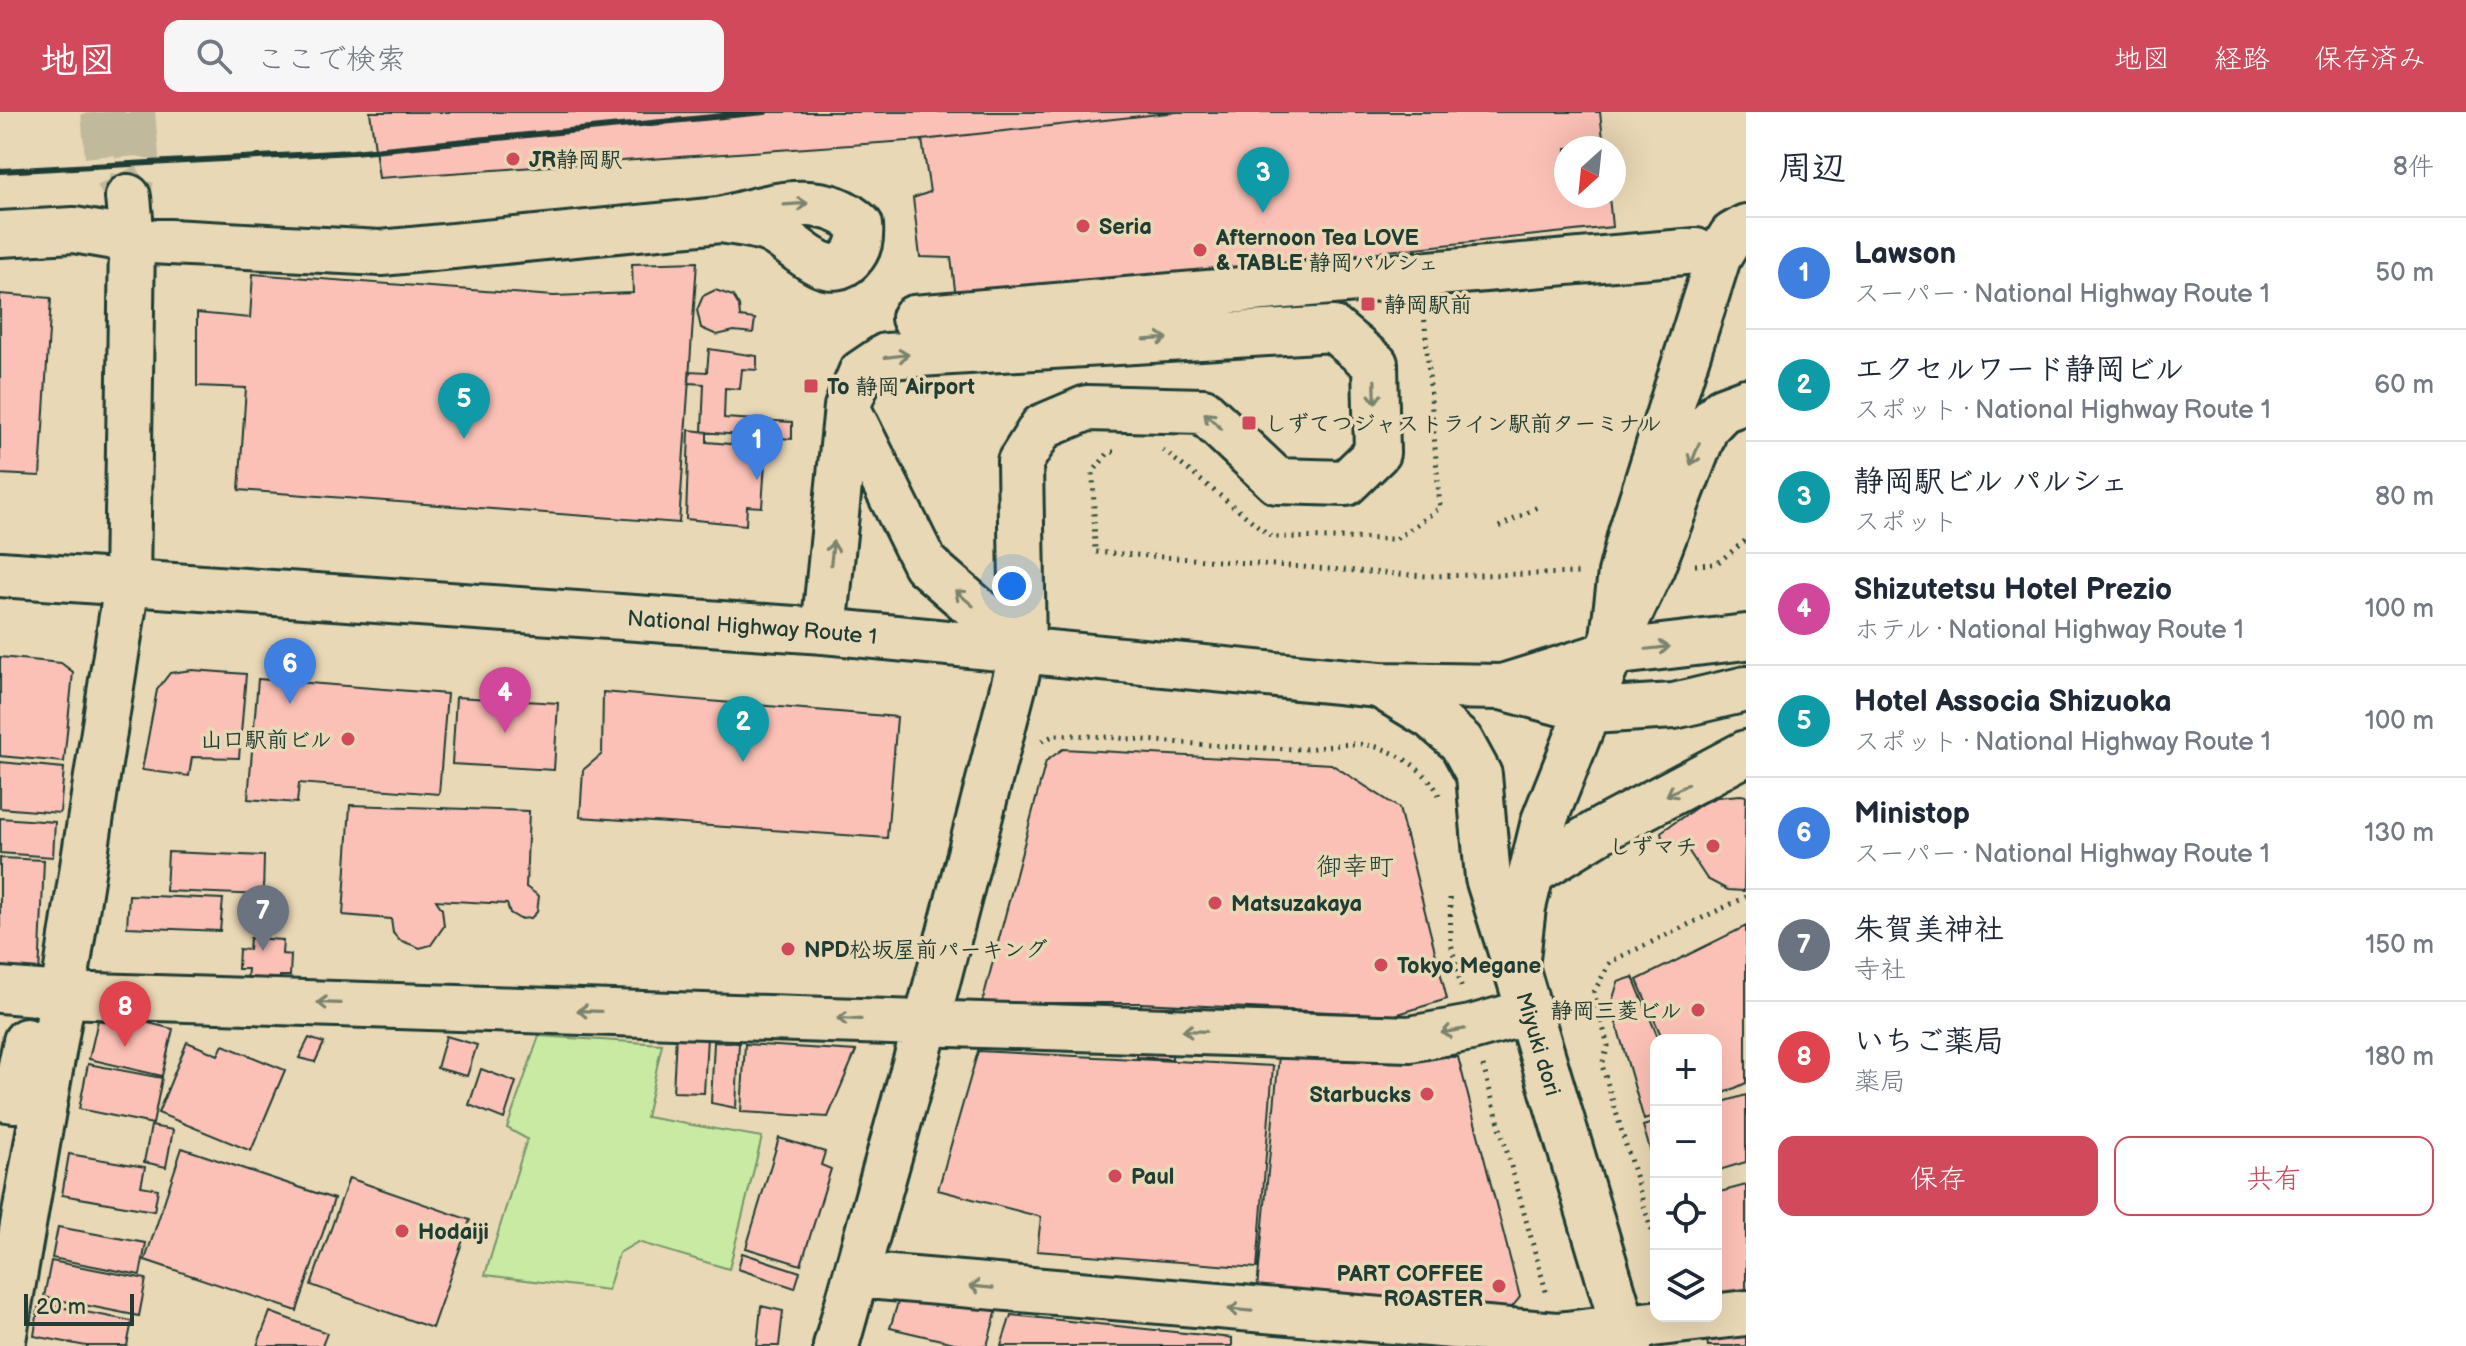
<!DOCTYPE html>
<html lang="ja">
<head>
<meta charset="utf-8">
<style>
  :root { --surface:#fff; --page:#f6f6f7; --text:#1f2937; --muted:#747a83; --line:#e0e1e3; --accent:#d1495b }
  body { margin:0; font-family:"Balsamiq Sans","Klee One",sans-serif; background:var(--page); color:var(--text) }
  .controls { position:absolute; right:24px; bottom:24px; display:grid; overflow:hidden; border-radius:16px; box-shadow:0 8px 32px #0002 }
  .controls button { width:72px; height:72px; display:grid; place-items:center; padding:0; border:0; border-bottom:2px solid var(--line); background:var(--surface); color:var(--text); font:40px sans-serif }
  .compass { position:absolute; left:1554px; top:24px; width:72px; height:72px; border-radius:50%; background:var(--surface); box-shadow:0 8px 32px #0002; rotate:207deg }
  .scale { position:absolute; left:24px; bottom:20px; width:110px; box-sizing:border-box; padding-left:8px; border:4px solid #1f3d34; border-top:0; font-size:22px; line-height:28px; white-space:nowrap; color:#1f3d34; -webkit-text-stroke:6px #e9d8b5; paint-order:stroke }
  .you { position:absolute; left:1012px; top:474px; width:28px; height:28px; margin:-20px; border:6px solid #fff; border-radius:50%; background:#1a73e8; box-shadow:0 0 0 12px #1a73e833 }
  .badge { display:grid; place-items:center; width:52px; height:52px; border-radius:50%; background:var(--accent); color:#fff; font-size:26px; font-weight:700 }
  .pin { position:absolute; translate:-50% -66px; filter:drop-shadow(0 2px 4px #0008) }
  .pin::after { content:''; position:absolute; top:42px; width:28px; height:24px; background:inherit; clip-path:polygon(0 0,100% 0,50% 100%) }
  .list { margin:0; padding:0; list-style:none }
  h2 { display:flex; justify-content:space-between; align-items:center; height:104px; margin:0; padding:0 32px; font-size:34px }
  h2 small { font-size:26px; font-weight:400; color:var(--muted) }
  .list li { display:grid; grid-template-columns:52px 1fr auto; gap:24px; align-items:center; box-sizing:border-box; height:112px; padding:0 32px; border-top:2px solid var(--line) }
  .list b { display:block; font-size:30px; white-space:nowrap }
  .list p { margin:0; font-size:26px; white-space:nowrap; color:var(--muted) }
  .list em { font-size:26px; font-style:normal; color:var(--muted) }
  .actions { display:flex; gap:16px; padding:24px 32px }
  .actions a { flex:1; padding:18px 0; border:2px solid var(--accent); border-radius:16px; text-align:center; font-size:28px; color:var(--accent) }
  .actions .main { background:var(--accent); color:#fff }
  .icon { flex:none; width:44px; height:44px; fill:none; stroke:currentColor; stroke-width:2; stroke-linecap:round; stroke-linejoin:round }
  .map { position:relative; flex:none; width:1746px; height:1234px; overflow:hidden }
  header { display:flex; align-items:center; gap:48px; box-sizing:border-box; height:112px; padding:0 40px; background:var(--accent); color:#fff }
  header strong { font-size:38px }
  nav { display:flex; gap:44px; margin-inline-start:auto; font-size:28px }
  .search { width:560px; height:72px; background:var(--page); display:flex; align-items:center; gap:20px; box-sizing:border-box; padding:0 28px; border-radius:16px; color:var(--muted); font-size:30px }
  main { display:flex }
  aside { flex:1; background:var(--surface) }
  .map>svg:first-child { display:block }
</style>
</head>
<body>
<header>
<strong>地図</strong>
<div class="search"><svg class="icon" aria-label="search" viewBox="0 0 24 24"><circle cx="10" cy="10" r="6"/><path d="M15 15l6 6"/></svg>ここで検索</div>
<nav><a>地図</a><a>経路</a><a>保存済み</a></nav>
</header>
<main>
<div class="map">
<svg width="1746" height="1234" viewBox="0 0 1746 1234">
  <rect width="100%" height="100%" fill="#e9d8b5"/>
  <filter id="ink" filterUnits="userSpaceOnUse"><feTurbulence type="fractalNoise" baseFrequency=".0125" numOctaves="2"/><feDisplacementMap in="SourceGraphic" scale="16" xChannelSelector="R" yChannelSelector="G"/><feConvolveMatrix kernelMatrix="1 2 1 2 8 2 1 2 1" color-interpolation-filters="sRGB"/></filter>
  <g filter="url(#ink)">
    <path fill="#c9eaa2" stroke="#74946b" stroke-width="2" d="M 539,924 L 662,932 L 646,1005 L 762,1025 L 729,1157 L 638,1130 L 619,1141 L 608,1178 L 485,1163 L 527,1027 L 507,1016 Z"/>
    <path fill="#fcc1b6" stroke="#1f3d34" stroke-width="2" d="M 370,0 L 1177,0 L 922,28 L 379,66 Z
      M 1177,0 L 1600,0 L 1604,36 L 1566,36 L 1566,84 L 1609,84 L 1612,115 L 956,185 L 951,146 L 920,145 L 913,86 L 930,80 L 922,28 Z
      M 697,150 L 679,411 L 239,378 L 246,276 L 197,274 L 197,201 L 250,206 L 253,162 L 554,184 L 633,181 L 632,152 Z
      M 715,178 L 733,184 L 739,194 L 740,205 L 755,207 L 753,221 L 734,219 L 717,223 L 701,216 L 697,198 L 703,184 Z
      M 0,182 L 51,186 L 40,364 L 0,362 Z
      M 709,237 L 757,244 L 757,258 L 742,257 L 740,277 L 725,276 L 724,306 L 792,310 L 792,327 L 702,320 L 704,272 L 689,271 L 690,259 L 707,260 Z
      M 689,318 L 707,320 L 707,330 L 766,335 L 762,395 L 747,394 L 746,413 L 686,407 Z
      M 0,545 L 61,551 L 73,560 L 64,650 L 0,644 Z
      M 192,558 L 246,562 L 239,646 L 192,645 L 189,664 L 142,658 L 157,578 L 170,561 Z
      M 258,567 L 447,582 L 439,682 L 299,671 L 297,691 L 248,687 Z
      M 603,580 L 897,605 L 887,726 L 580,705 L 583,658 L 602,642 Z
      M 456,585 L 558,591 L 554,658 L 452,652 Z
      M 1063,637 L 1331,652 L 1399,696 L 1447,887 L 1395,903 L 1141,891 L 982,891 L 1046,649 Z
      M 0,650 L 64,656 L 60,701 L 0,696 Z
      M 1741,683 L 1746,684 L 1744,779 L 1728,778 L 1707,767 L 1688,738 L 1662,726 L 1661,720 L 1703,691 L 1717,685 Z
      M 350,693 L 529,699 L 526,775 L 539,784 L 537,800 L 531,806 L 520,807 L 510,801 L 507,792 L 436,788 L 442,797 L 444,814 L 431,833 L 420,836 L 399,828 L 393,821 L 391,807 L 343,803 Z
      M 0,706 L 55,710 L 53,745 L 0,741 Z
      M 168,740 L 264,744 L 263,783 L 166,779 Z
      M 0,746 L 44,748 L 39,864 L 0,863 Z
      M 129,783 L 223,787 L 220,819 L 127,815 Z
      M 1746,814 L 1746,971 L 1716,985 L 1716,928 L 1663,928 L 1637,868 Z
      M 250,826 L 283,828 L 282,842 L 291,843 L 290,864 L 280,864 L 280,871 L 247,869 L 248,857 L 238,857 L 239,837 L 249,838 Z
      M 1633,865 L 1659,928 L 1656,928 L 1656,1004 L 1644,1008 L 1611,893 L 1618,870 Z
      M 1141,891 L 1175,893 L 1172,947 L 1137,945 Z
      M 98,908 L 134,917 L 136,908 L 173,917 L 162,964 L 89,947 Z
      M 676,923 L 707,924 L 704,981 L 673,980 Z
      M 446,924 L 477,933 L 467,964 L 437,956 Z
      M 309,926 L 324,931 L 315,950 L 299,946 Z
      M 187,930 L 218,943 L 223,933 L 285,958 L 251,1039 L 158,1001 Z
      M 714,930 L 739,931 L 736,996 L 711,991 Z
      M 745,932 L 856,939 L 828,1005 L 741,1000 Z
      M 978,939 L 1273,954 L 1257,1156 L 1037,1139 L 1041,1105 L 938,1078 Z
      M 1279,943 L 1458,945 L 1520,1185 L 1508,1200 L 1257,1177 Z
      M 88,952 L 162,966 L 153,1012 L 79,997 Z
      M 481,957 L 516,970 L 504,1007 L 469,993 Z
      M 1746,983 L 1746,1050 L 1716,1059 L 1716,992 Z
      M 1656,1010 L 1656,1058 L 1643,1014 Z
      M 151,1014 L 173,1018 L 166,1055 L 144,1050 Z
      M 779,1026 L 825,1040 L 821,1053 L 831,1057 L 801,1153 L 746,1136 Z
      M 182,1036 L 334,1087 L 297,1199 L 145,1148 Z
      M 69,1042 L 145,1055 L 141,1074 L 158,1077 L 154,1099 L 62,1083 Z
      M 349,1066 L 470,1108 L 432,1216 L 311,1173 Z
      M 1746,1073 L 1746,1183 L 1716,1192 L 1716,1081 Z
      M 58,1115 L 146,1131 L 140,1163 L 52,1146 Z
      M 742,1141 L 800,1160 L 795,1176 L 738,1157 Z
      M 51,1149 L 146,1167 L 139,1204 L 44,1185 Z
      M 899,1187 L 997,1197 L 987,1234 L 967,1234 L 890,1216 Z
      M 39,1191 L 132,1209 L 127,1234 L 86,1234 L 34,1224 Z
      M 761,1194 L 783,1199 L 779,1234 L 757,1234 Z
      M 270,1200 L 327,1221 L 322,1234 L 257,1234 Z
      M 1011,1203 L 1232,1226 L 1232,1234 L 1001,1234 Z
      M 1746,1219 L 1746,1234 L 1708,1234 L 1706,1222 Z"/>
    <g fill="none" stroke-linecap="round" stroke-linejoin="round">
      <path stroke="#c1b99b" stroke-width="44" stroke-dasharray="44 22" stroke-linecap="butt" d="M 103,0 L 107,45 L 128,85 L 137,44 L 133,0"/>
      <defs>
        <path id="minor" d="M 1746,115 L 1732,123 L 1718,146 L 1631,421 L 1621,461 L 1611,541 L 1652,455 L 1706,315 L 1722,298 L 1746,289
          M 0,122 L 74,118 L 132,128 L 381,141 L 720,108 C 765,96 822,76 860,113 C 861,126 860,137 850,147 C 825,173 792,127 769,118 C 754,112 736,111 720,108
          M 914,206 L 1696,139
          M 847,295 L 925,452 L 1023,537
          M 824,519 L 847,295 L 861,261 L 886,244 L 1333,217 L 1375,252 L 1377,341 L 1346,371 L 1277,369 L 1203,299 L 1087,296 L 1042,315 L 1020,350 L 1023,537 L 927,909 L 836,1234
          M 0,878 L 63,883 L 1410,927 L 1471,916 L 1528,900
          M 0,986 L 14,988 L 26,929
          M 856,1163 L 1557,1223 L 1746,1201
          M 2,1234 L 63,883 L 127,472 L 132,128 L 128,85"/>
        <g id="major">
          <path id="s1" d="M 1611,541 L 1544,709 L 1523,795 L 1516,855 L 1629,1234"/>
          <path d="M 1379,573 L 1432,605 L 1461,630 L 1479,663 L 1488,766 L 1512,843"/>
          <path d="M 1533,760 L 1603,717 L 1746,641"/>
        </g>
        <g id="highway">
          <path id="s2" d="M 0,462 L 824,519 L 1379,573 L 1502,575 L 1591,599 L 1674,594 L 1746,577"/>
          <path d="M 1502,575 L 1611,541 L 1746,525"/>
        </g>
      </defs>
      <use href="#minor" stroke="#1f3d34" stroke-width="50"/>
      <use href="#major" stroke="#1f3d34" stroke-width="50"/>
      <use href="#highway" stroke="#1f3d34" stroke-width="50"/>
      <path stroke="#1f3d34" stroke-width="5" stroke-dasharray="2 6" stroke-linecap="butt" d="M 1163,338 L 1272,425 L 1396,427 L 1440,396 L 1424,201
        M 1114,340 L 1109,340 L 1093,360 L 1095,440 L 1426,464 L 1582,461
        M 1499,415 L 1538,395
        M 1695,453 L 1716,452 L 1746,428
        M 1042,629 L 1055,623 L 1072,623 C 1147,627 1223,636 1299,637 C 1328,637 1352,626 1383,637 C 1404,644 1430,663 1439,683
        M 1450,786 L 1451,831 L 1462,879
        M 1483,954 L 1547,1183
        M 1656,1134 L 1602,953 L 1608,934 L 1594,880 L 1610,850 L 1746,785"/>
      <use href="#minor" stroke="#e9d8b5" stroke-width="44"/>
      <use href="#major" stroke="#e9d8b5" stroke-width="44"/>
      <use href="#highway" stroke="#e9d8b5" stroke-width="44"/>
      <path stroke="#1f3d34" stroke-width="6" d="M 0,59 L 353,40 L 765,0"/>
    </g>
    <defs><path id="oneway-shaft" d="M-6 0H5M1.5-3L5.5 0L1.5 3" fill="none" stroke-width="1.6" stroke-linecap="round" stroke-linejoin="round" transform="scale(2)"/></defs>
    <g stroke="#7a836e">
      <use href="#oneway-shaft" transform="translate(796 92) rotate(-4)"/>
      <use href="#oneway-shaft" transform="translate(1156 227) rotate(-4)"/>
      <use href="#oneway-shaft" transform="translate(897 244) rotate(-7)"/>
      <use href="#oneway-shaft" transform="translate(1375 280) rotate(89)"/>
      <use href="#oneway-shaft" transform="translate(1213 309) rotate(-137)"/>
      <use href="#oneway-shaft" transform="translate(1695 342) rotate(111)"/>
      <use href="#oneway-shaft" transform="translate(832 441) rotate(-84)"/>
      <use href="#oneway-shaft" transform="translate(964 486) rotate(-139)"/>
      <use href="#oneway-shaft" transform="translate(1658 536) rotate(-6)"/>
      <use href="#oneway-shaft" transform="translate(1677 678) rotate(152)"/>
      <use href="#oneway-shaft" transform="translate(329 891) rotate(-178)"/>
      <use href="#oneway-shaft" transform="translate(589 899) rotate(-178)"/>
      <use href="#oneway-shaft" transform="translate(849 907) rotate(-178)"/>
      <use href="#oneway-shaft" transform="translate(1194 919) rotate(-178)"/>
      <use href="#oneway-shaft" transform="translate(1453 919) rotate(170)"/>
      <use href="#oneway-shaft" transform="translate(981 1175) rotate(-175)"/>
      <use href="#oneway-shaft" transform="translate(1240 1198) rotate(-175)"/>
    </g>
  </g>
  <g fill="#d1495b" stroke="#e9d8b5" stroke-width="3">
    <circle cx="513" cy="47" r="8"/>
    <circle cx="1083" cy="114" r="8"/>
    <circle cx="1200" cy="138" r="8"/>
    <rect x="1360" y="184" width="16" height="16" rx="4"/>
    <rect x="803" y="266" width="16" height="16" rx="4"/>
    <rect x="1241" y="303" width="16" height="16" rx="4"/>
    <circle cx="348" cy="627" r="8"/>
    <circle cx="1713" cy="734" r="8"/>
    <circle cx="1215" cy="791" r="8"/>
    <circle cx="788" cy="837" r="8"/>
    <circle cx="1381" cy="853" r="8"/>
    <circle cx="1698" cy="898" r="8"/>
    <circle cx="1427" cy="982" r="8"/>
    <circle cx="1115" cy="1064" r="8"/>
    <circle cx="402" cy="1119" r="8"/>
    <circle cx="1499" cy="1174" r="8"/>
  </g>
  <g text-anchor="middle" stroke-width="7" stroke-linejoin="round" paint-order="stroke">
    <g font-size="22" font-weight="bold" fill="#1f3d34" stroke="#e9d8b5" text-anchor="start">
      <text x="529" y="55">JR静岡駅</text>
      <text x="1099" y="122">Seria</text>
      <text x="1216" y="133">Afternoon Tea LOVE<tspan x="1216" dy="25">&amp; TABLE 静岡パルシェ</tspan></text>
      <text x="1384" y="200">静岡駅前</text>
      <text x="827" y="282">To 静岡 Airport</text>
      <text x="1265" y="319">しずてつジャストライン駅前ターミナル</text>
      <text x="332" y="635" text-anchor="end">山口駅前ビル</text>
      <text x="1697" y="742" text-anchor="end">しずマチ</text>
      <text x="1231" y="799">Matsuzakaya</text>
      <text x="804" y="845">NPD松坂屋前パーキング</text>
      <text x="1397" y="861">Tokyo Megane</text>
      <text x="1682" y="906" text-anchor="end">静岡三菱ビル</text>
      <text x="1411" y="990" text-anchor="end">Starbucks</text>
      <text x="1131" y="1072">Paul</text>
      <text x="418" y="1127">Hodaiji</text>
      <text x="1483" y="1169" text-anchor="end">PART COFFEE<tspan x="1483" dy="25">ROASTER</tspan></text>
    </g>
    <g font-size="22" fill="#1f3d34" stroke="#e9d8b5">
      <text dy="8" stroke="none"><textPath href="#s2" startOffset="754">National Highway Route 1</textPath></text>
      <text dy="8" stroke="none"><textPath href="#s1" startOffset="410">Miyuki dori</textPath></text>
    </g>
    <g font-size="26" fill="#1f3d34" stroke="#e9d8b5">
      <text x="1355" y="763">御幸町</text>
    </g>
  </g>
</svg>
<div class="controls">
<button>+</button>
<button>−</button>
<button><svg class="icon" aria-label="locate" viewBox="0 0 24 24"><circle cx="12" cy="12" r="6"/><path d="M12 2v4M12 18v4M2 12h4M18 12h4"/></svg></button>
<button><svg class="icon" aria-label="layers" viewBox="0 0 24 24"><path d="M12 4l9 5-9 5-9-5zM3 14l9 5 9-5"/></svg></button>
</div>
<svg class="compass" viewBox="-18 -18 36 36"><path d="M0-13l5 13h-10z" fill="#e53935"/><path d="M0 13l5-13h-10z" fill="#747a83"/></svg>
<div class="scale">20 m</div>
<div class="you"></div>
<div class="pin badge" style="left:757px;top:368px;background:#3f7fe0">1</div>
<div class="pin badge" style="left:743px;top:650px;background:#0f9aa8">2</div>
<div class="pin badge" style="left:1263px;top:101px;background:#0f9aa8">3</div>
<div class="pin badge" style="left:505px;top:621px;background:#d1479c">4</div>
<div class="pin badge" style="left:464px;top:327px;background:#0f9aa8">5</div>
<div class="pin badge" style="left:290px;top:592px;background:#3f7fe0">6</div>
<div class="pin badge" style="left:263px;top:839px;background:#6b7280">7</div>
<div class="pin badge" style="left:125px;top:935px;background:#e0444e">8</div>
</div>
<aside>
<h2>周辺<small>8件</small></h2>
<ul class="list">
<li><span class="badge" style="background:#3f7fe0">1</span><div><b>Lawson</b><p>スーパー · National Highway Route 1</p></div><em>50 m</em></li>
<li><span class="badge" style="background:#0f9aa8">2</span><div><b>エクセルワード静岡ビル</b><p>スポット · National Highway Route 1</p></div><em>60 m</em></li>
<li><span class="badge" style="background:#0f9aa8">3</span><div><b>静岡駅ビル パルシェ</b><p>スポット</p></div><em>80 m</em></li>
<li><span class="badge" style="background:#d1479c">4</span><div><b>Shizutetsu Hotel Prezio</b><p>ホテル · National Highway Route 1</p></div><em>100 m</em></li>
<li><span class="badge" style="background:#0f9aa8">5</span><div><b>Hotel Associa Shizuoka</b><p>スポット · National Highway Route 1</p></div><em>100 m</em></li>
<li><span class="badge" style="background:#3f7fe0">6</span><div><b>Ministop</b><p>スーパー · National Highway Route 1</p></div><em>130 m</em></li>
<li><span class="badge" style="background:#6b7280">7</span><div><b>朱賀美神社</b><p>寺社</p></div><em>150 m</em></li>
<li><span class="badge" style="background:#e0444e">8</span><div><b>いちご薬局</b><p>薬局</p></div><em>180 m</em></li>
</ul>
<div class="actions"><a class="main">保存</a><a>共有</a></div>
</aside>
</main>
</body>
</html>
